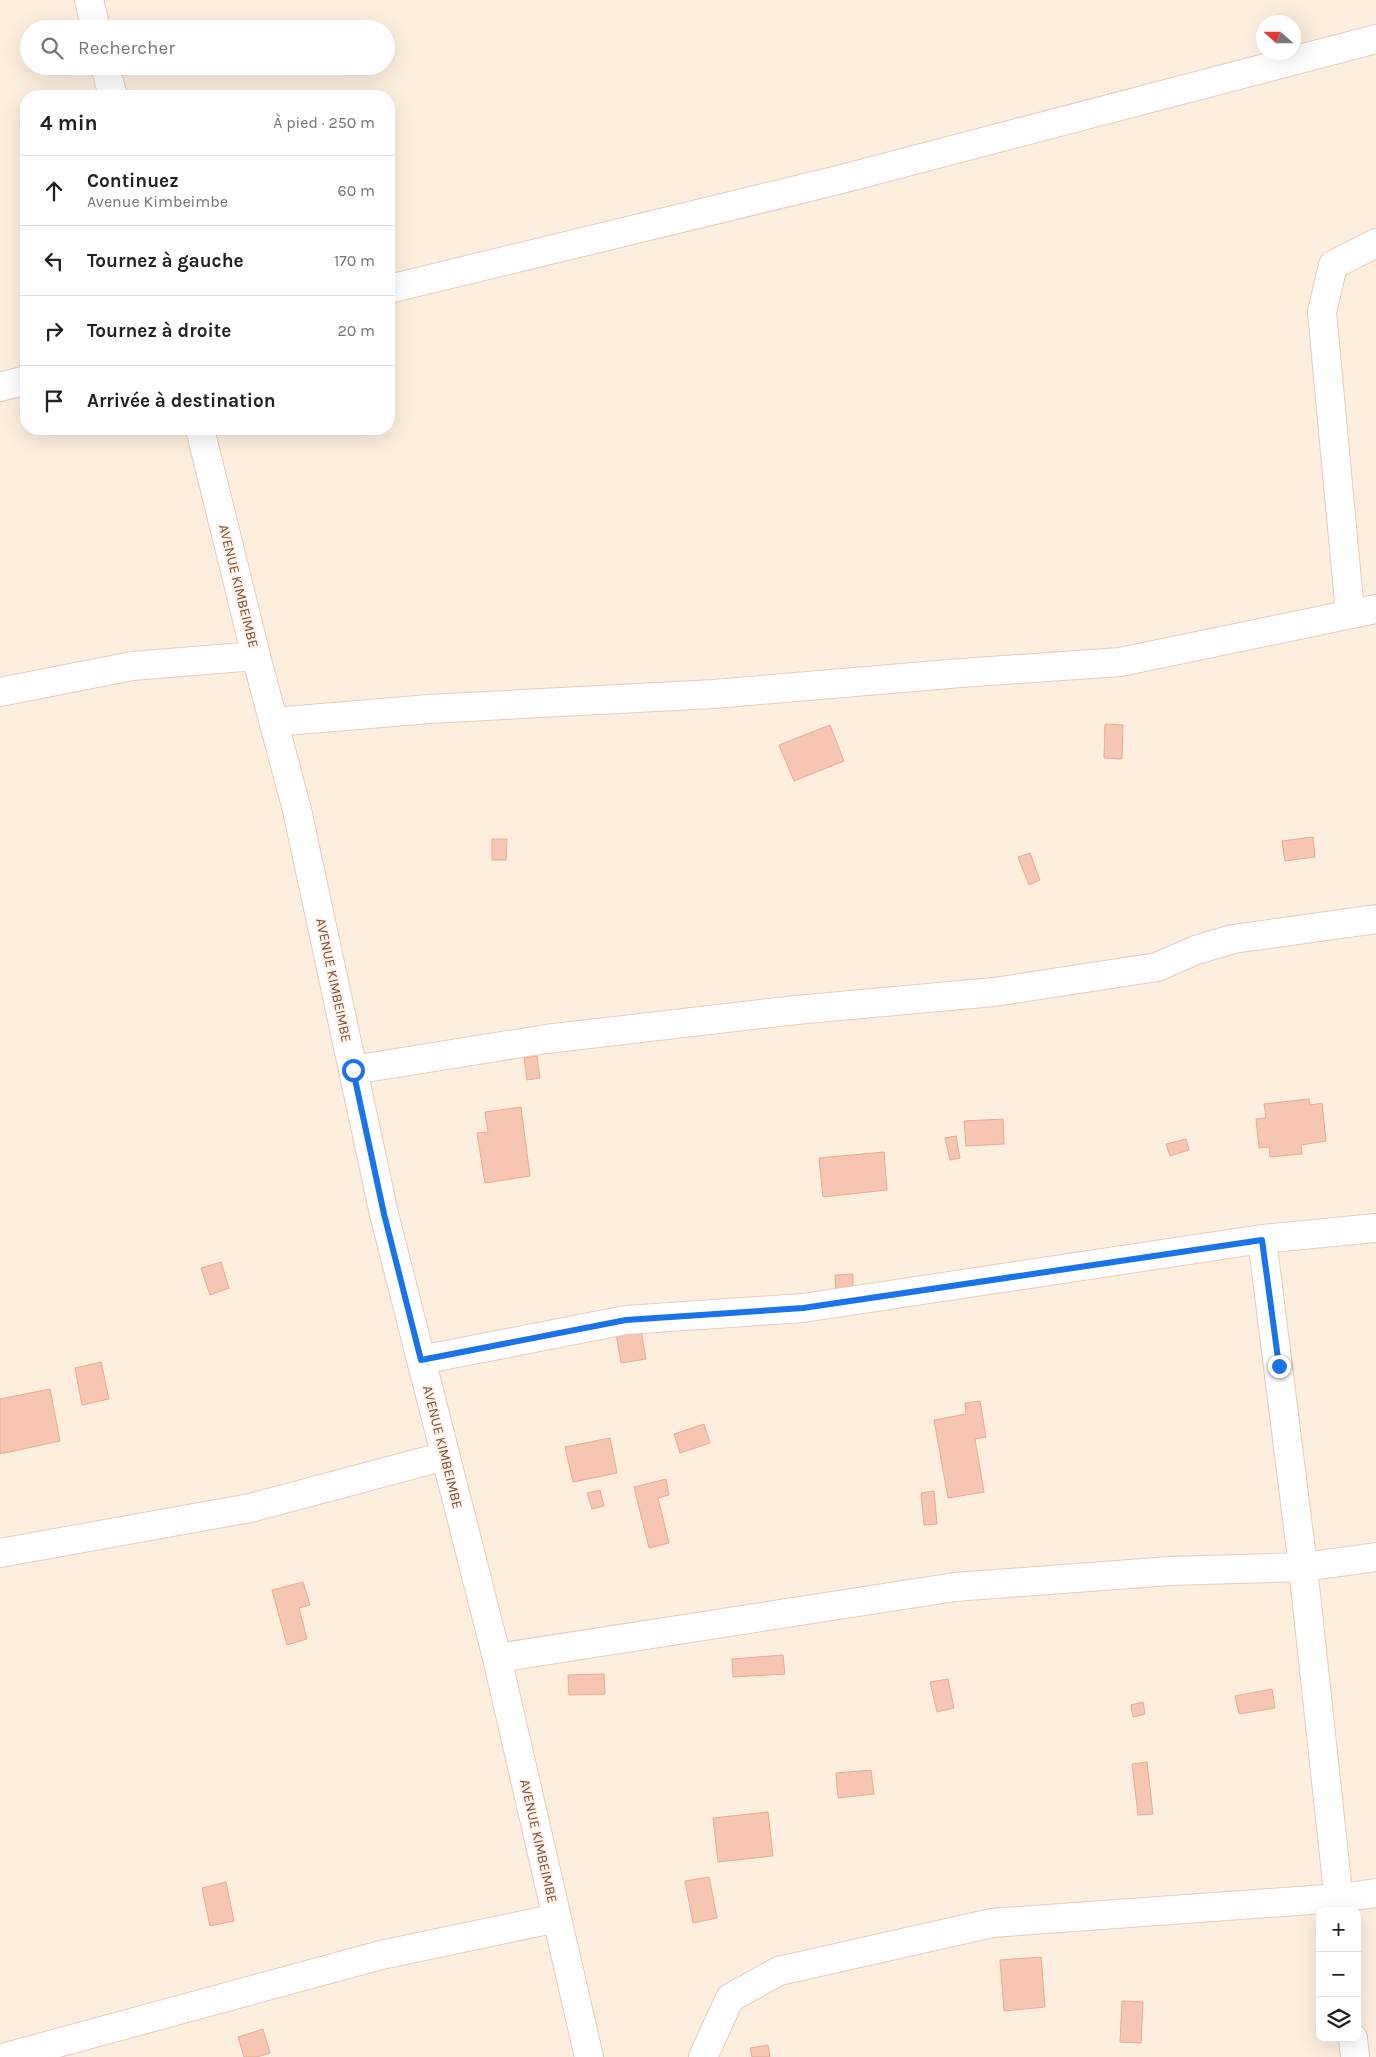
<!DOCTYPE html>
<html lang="fr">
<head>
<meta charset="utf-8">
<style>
  :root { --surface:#fff; --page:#f6f6f6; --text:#222; --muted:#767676; --line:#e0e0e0 }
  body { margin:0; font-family:Karla,sans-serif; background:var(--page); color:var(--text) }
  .controls { position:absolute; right:15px; bottom:15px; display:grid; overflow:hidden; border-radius:10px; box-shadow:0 5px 20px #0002 }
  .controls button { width:45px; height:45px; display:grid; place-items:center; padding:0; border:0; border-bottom:1px solid var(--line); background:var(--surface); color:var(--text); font:25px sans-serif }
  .compass { position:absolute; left:1256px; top:15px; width:45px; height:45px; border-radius:50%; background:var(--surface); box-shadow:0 5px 20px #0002; rotate:291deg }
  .stop { position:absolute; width:15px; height:15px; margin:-11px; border:4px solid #1a73e8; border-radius:50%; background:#fff }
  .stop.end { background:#1a73e8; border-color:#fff; box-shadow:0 1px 5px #0008 }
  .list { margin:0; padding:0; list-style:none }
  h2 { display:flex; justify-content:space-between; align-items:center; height:65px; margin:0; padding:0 20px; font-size:21px }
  h2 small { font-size:16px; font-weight:400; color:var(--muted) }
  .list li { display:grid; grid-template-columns:32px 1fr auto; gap:15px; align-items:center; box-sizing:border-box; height:70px; padding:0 20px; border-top:1px solid var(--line) }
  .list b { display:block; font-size:19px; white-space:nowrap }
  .list p { margin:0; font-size:16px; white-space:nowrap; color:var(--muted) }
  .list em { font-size:16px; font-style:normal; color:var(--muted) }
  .icon { flex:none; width:28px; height:28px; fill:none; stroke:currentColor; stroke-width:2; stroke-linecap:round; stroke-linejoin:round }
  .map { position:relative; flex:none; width:1376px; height:2057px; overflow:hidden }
  .search { position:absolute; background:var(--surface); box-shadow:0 5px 20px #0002; left:20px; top:20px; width:375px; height:55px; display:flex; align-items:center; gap:12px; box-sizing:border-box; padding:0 18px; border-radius:28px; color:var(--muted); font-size:19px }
  .panel { position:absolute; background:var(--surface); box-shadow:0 5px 20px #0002; left:20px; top:90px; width:375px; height:345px; border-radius:20px }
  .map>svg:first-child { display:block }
</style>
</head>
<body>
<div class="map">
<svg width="1376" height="2057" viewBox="0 0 1376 2057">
  <rect width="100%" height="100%" fill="#feeede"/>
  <path fill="#f6c6b3" stroke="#ebaa92" d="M 1105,724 L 1123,725 L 1122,759 L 1104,758 Z
    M 830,725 L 844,761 L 794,781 L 779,745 Z
    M 1313,837 L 1315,857 L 1285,861 L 1282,841 Z
    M 492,839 L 507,839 L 506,860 L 492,860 Z
    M 1030,853 L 1040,880 L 1029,885 L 1018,857 Z
    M 537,1056 L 540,1078 L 527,1080 L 524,1058 Z
    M 1309,1099 L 1310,1105 L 1322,1103 L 1326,1141 L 1301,1145 L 1302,1154 L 1270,1157 L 1269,1147 L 1259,1148 L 1256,1119 L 1266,1118 L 1264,1104 Z
    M 521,1107 L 530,1176 L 485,1183 L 477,1133 L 488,1132 L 485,1112 Z
    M 1003,1119 L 1004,1144 L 966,1146 L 964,1121 Z
    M 956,1136 L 960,1158 L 950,1160 L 945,1138 Z
    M 1186,1139 L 1189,1150 L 1170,1156 L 1166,1144 Z
    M 884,1152 L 887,1190 L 823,1197 L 819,1158 Z
    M 221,1262 L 229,1288 L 210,1295 L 201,1268 Z
    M 853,1274 L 853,1289 L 836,1290 L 835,1275 Z
    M 641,1330 L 646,1359 L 621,1363 L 616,1334 Z
    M 101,1362 L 109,1399 L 82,1405 L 75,1368 Z
    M 50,1389 L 60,1441 L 0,1454 L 0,1399 Z
    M 980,1401 L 986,1437 L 975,1439 L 984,1492 L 948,1498 L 934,1420 L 966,1414 L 965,1403 Z
    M 704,1424 L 710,1443 L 680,1453 L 674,1434 Z
    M 610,1438 L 617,1473 L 573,1482 L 565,1447 Z
    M 666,1479 L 669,1495 L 658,1498 L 669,1543 L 649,1548 L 634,1487 Z
    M 600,1490 L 604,1506 L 592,1509 L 587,1493 Z
    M 934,1491 L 937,1524 L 924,1525 L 921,1493 Z
    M 303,1582 L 310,1605 L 299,1608 L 307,1639 L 287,1645 L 272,1590 Z
    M 783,1655 L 785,1674 L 733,1677 L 732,1659 Z
    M 604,1674 L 605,1694 L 569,1695 L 568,1675 Z
    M 948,1679 L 954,1708 L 937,1712 L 930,1682 Z
    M 1272,1689 L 1275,1708 L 1239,1714 L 1235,1696 Z
    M 1143,1702 L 1145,1714 L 1133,1717 L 1131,1705 Z
    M 1147,1762 L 1153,1814 L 1138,1815 L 1132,1764 Z
    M 871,1770 L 874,1794 L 838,1798 L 836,1773 Z
    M 768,1812 L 773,1856 L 718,1862 L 713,1818 Z
    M 709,1877 L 717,1918 L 693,1923 L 685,1881 Z
    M 226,1882 L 234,1921 L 210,1926 L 202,1888 Z
    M 1041,1957 L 1045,2007 L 1004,2011 L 1000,1960 Z
    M 1122,2001 L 1143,2002 L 1141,2043 L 1120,2042 Z
    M 263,2029 L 270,2053 L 257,2057 L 244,2057 L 238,2037 Z
    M 768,2045 L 770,2057 L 752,2057 L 750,2048 Z"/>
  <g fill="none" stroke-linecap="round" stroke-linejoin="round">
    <defs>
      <path id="minor" d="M 89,0 L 96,29
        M 105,66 L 113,96
        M 389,289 L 838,180 L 1376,39
        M 0,387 L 26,380
        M 200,429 L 256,656 L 297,810 L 384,1214 L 497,1658 L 589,2057
        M 1350,613 L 1322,312 L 1333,265 L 1376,243
        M 0,692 L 132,666 L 256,656
        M 274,722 L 429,709 L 714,694 L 961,673 L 1120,662 L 1376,609
        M 353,1070 L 546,1039 L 796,1010 L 994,992 L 1157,967 L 1196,950 L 1233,939 L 1376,919
        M 1262,1239 L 1303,1567 L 1340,1911
        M 421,1360 L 626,1320 L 803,1308 L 1262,1239 L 1376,1228
        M 0,1553 L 250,1508 L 445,1456
        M 497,1658 L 955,1587 L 1170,1571 L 1303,1567 L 1376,1557
        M 1353,2038 L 1355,2057
        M 6,2057 L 381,1955 L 557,1918
        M 703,2057 L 730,1998 L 779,1971 L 992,1923 L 1339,1898 L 1376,1893"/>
    </defs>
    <use href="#minor" stroke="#e5cbbd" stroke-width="30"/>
    <use href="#minor" stroke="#fff" stroke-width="28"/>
  </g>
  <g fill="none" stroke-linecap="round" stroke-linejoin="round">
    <path stroke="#1a73e8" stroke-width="6" d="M 353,1070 L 384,1214 L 421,1360 L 626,1320 L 803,1308 L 1262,1240 L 1279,1366"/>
  </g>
  <g text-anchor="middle" stroke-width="4" stroke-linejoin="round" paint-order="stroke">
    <g font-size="14" fill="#775044" stroke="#fff3e7">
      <text transform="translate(239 586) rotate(76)" y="5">AVENUE KIMBEIMBE</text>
      <text transform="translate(334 980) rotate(78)" y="5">AVENUE KIMBEIMBE</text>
      <text transform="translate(443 1447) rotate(76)" y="5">AVENUE KIMBEIMBE</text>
      <text transform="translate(539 1841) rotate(77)" y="5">AVENUE KIMBEIMBE</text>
    </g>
  </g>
</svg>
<div class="controls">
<button>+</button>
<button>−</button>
<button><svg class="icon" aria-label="layers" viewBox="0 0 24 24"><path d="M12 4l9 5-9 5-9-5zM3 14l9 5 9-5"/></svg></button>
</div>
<svg class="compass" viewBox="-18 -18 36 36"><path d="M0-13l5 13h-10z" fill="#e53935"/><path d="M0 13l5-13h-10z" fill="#767676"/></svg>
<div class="stop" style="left:353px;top:1070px"></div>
<div class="stop end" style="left:1279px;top:1366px"></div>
<div class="search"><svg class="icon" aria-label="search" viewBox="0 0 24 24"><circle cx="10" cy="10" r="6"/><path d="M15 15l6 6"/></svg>Rechercher</div>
<section class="panel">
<h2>4 min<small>À pied · 250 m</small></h2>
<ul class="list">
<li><svg class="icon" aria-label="ahead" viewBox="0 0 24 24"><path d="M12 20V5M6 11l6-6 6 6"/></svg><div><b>Continuez</b><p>Avenue Kimbeimbe</p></div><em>60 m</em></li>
<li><svg class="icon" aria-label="left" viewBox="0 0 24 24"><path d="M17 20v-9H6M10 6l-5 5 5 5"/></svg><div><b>Tournez à gauche</b></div><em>170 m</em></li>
<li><svg class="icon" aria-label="right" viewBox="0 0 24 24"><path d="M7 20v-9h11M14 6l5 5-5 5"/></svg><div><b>Tournez à droite</b></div><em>20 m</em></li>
<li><svg class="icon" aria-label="arrive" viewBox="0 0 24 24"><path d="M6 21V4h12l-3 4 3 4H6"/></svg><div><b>Arrivée à destination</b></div></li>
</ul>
</section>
</div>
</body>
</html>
